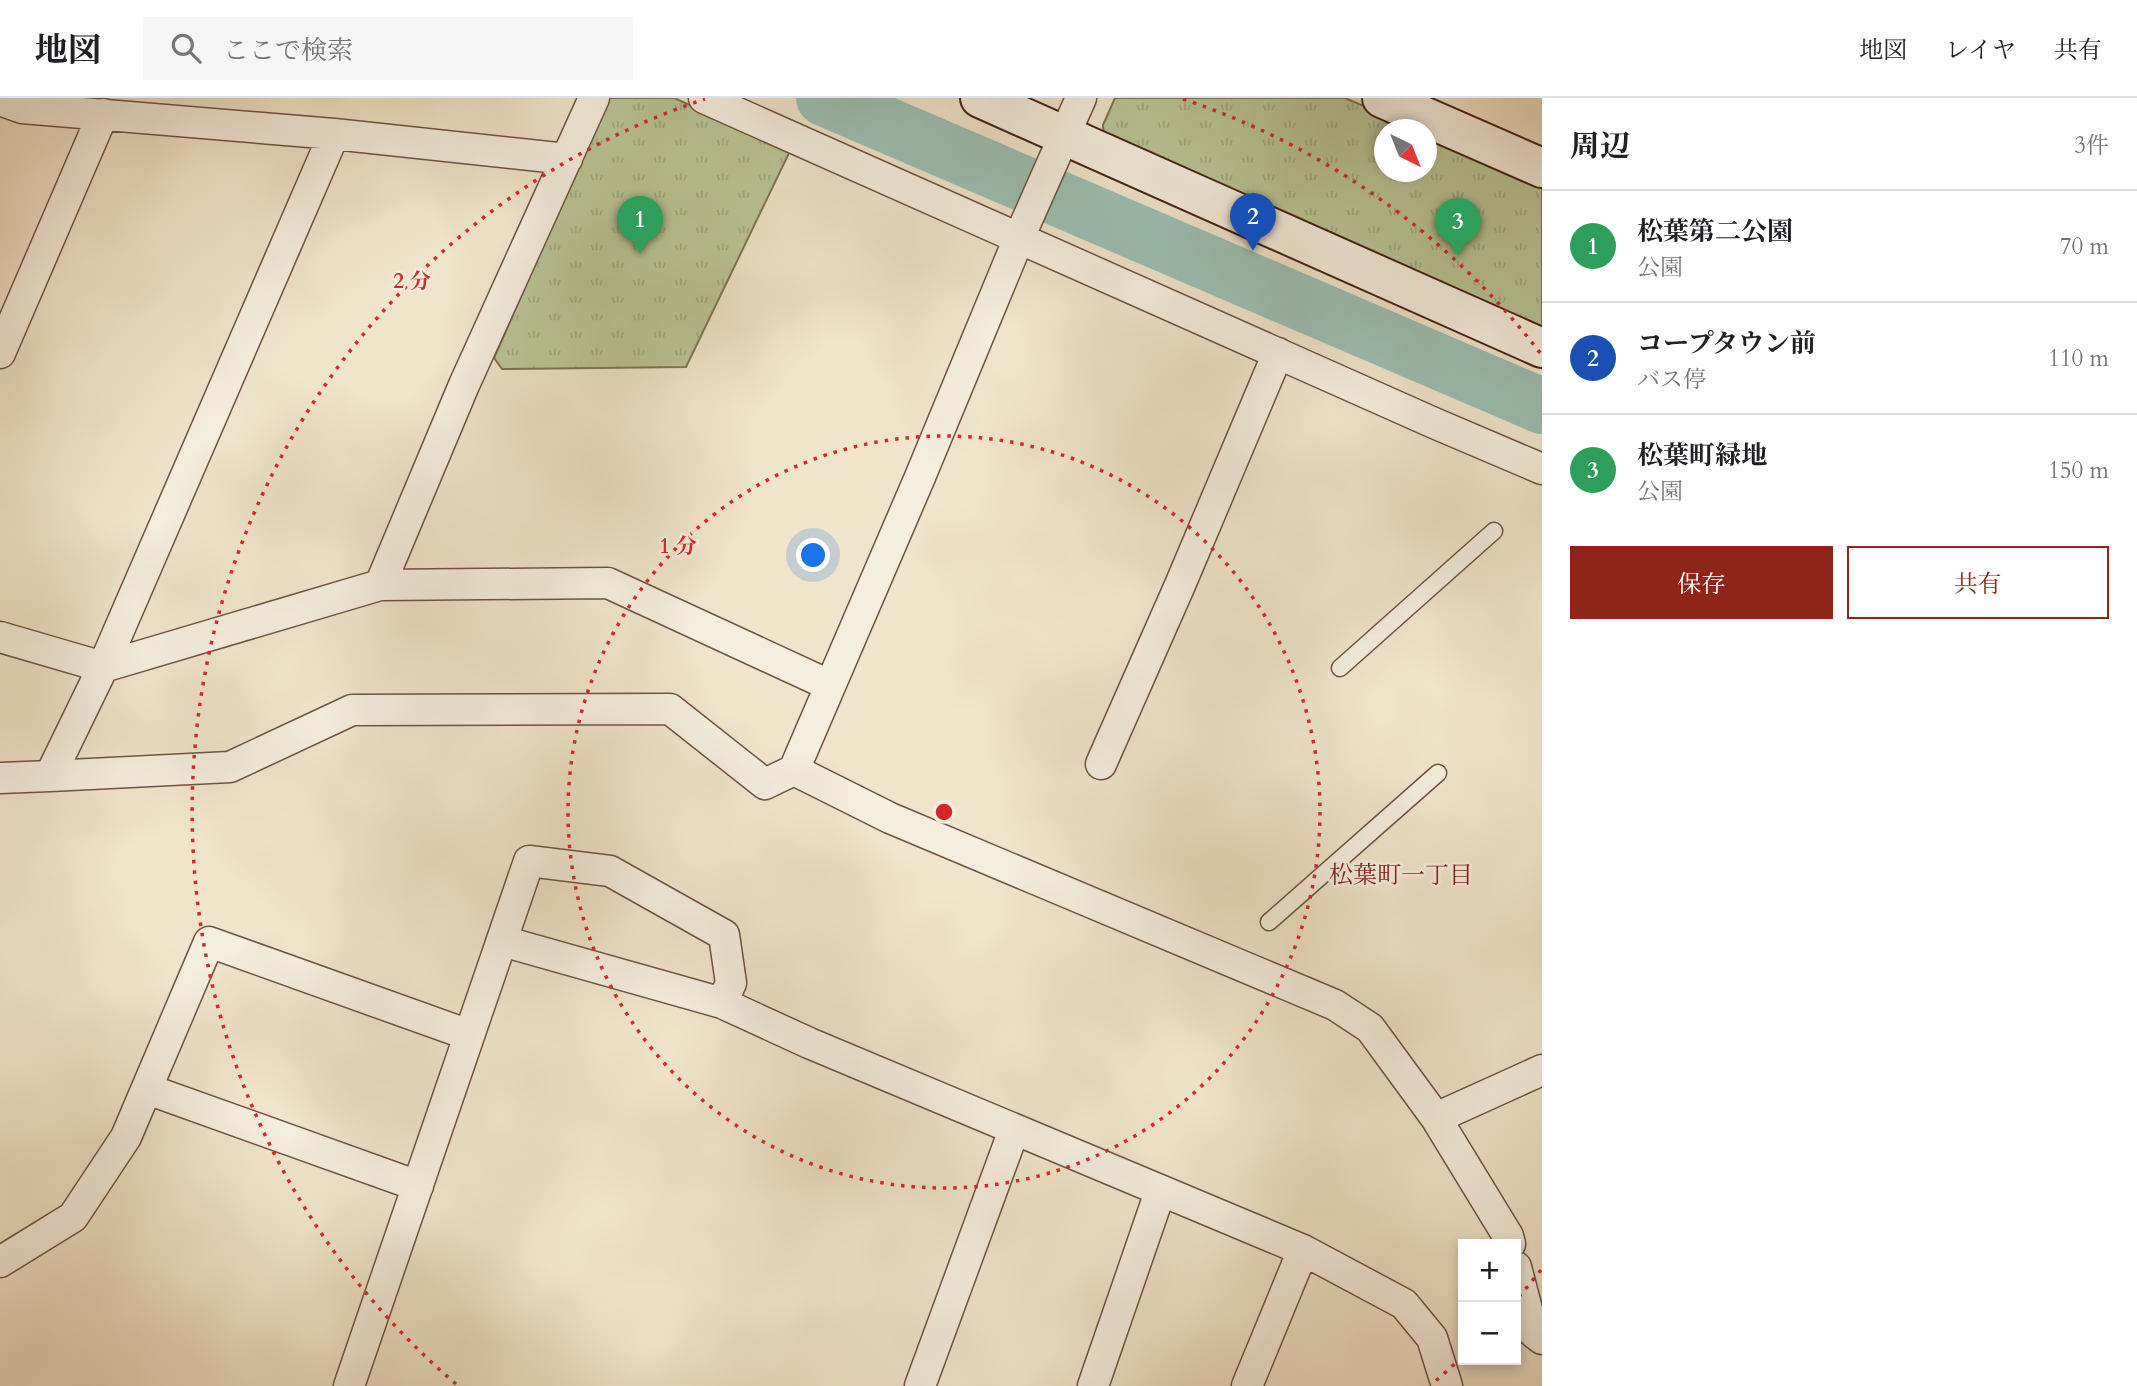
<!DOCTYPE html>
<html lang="ja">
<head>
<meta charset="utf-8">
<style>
  :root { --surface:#fff; --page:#f6f6f6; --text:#202124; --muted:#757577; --line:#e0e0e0; --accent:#8f2418 }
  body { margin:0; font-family:Cardo,"Noto Serif JP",serif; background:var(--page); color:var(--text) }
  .controls { position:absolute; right:21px; bottom:21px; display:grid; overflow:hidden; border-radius:0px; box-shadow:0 4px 10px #0003 }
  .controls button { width:63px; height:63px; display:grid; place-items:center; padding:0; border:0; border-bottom:2px solid var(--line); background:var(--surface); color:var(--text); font:35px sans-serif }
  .compass { position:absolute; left:1374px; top:21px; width:63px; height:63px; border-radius:50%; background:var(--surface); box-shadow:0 4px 10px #0003; rotate:137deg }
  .you { position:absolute; left:814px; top:458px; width:24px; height:24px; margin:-18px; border:5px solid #fff; border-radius:50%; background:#1a73e8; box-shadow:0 0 0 10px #1a73e833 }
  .badge { display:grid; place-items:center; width:46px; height:46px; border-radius:50%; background:var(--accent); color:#fff; font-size:23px; font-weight:700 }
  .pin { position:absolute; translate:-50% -58px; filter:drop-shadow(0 2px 4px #0008) }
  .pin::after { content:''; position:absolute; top:37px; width:24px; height:21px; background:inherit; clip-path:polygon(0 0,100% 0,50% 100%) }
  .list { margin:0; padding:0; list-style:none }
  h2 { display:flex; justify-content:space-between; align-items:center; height:91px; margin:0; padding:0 28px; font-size:30px }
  h2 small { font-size:23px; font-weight:400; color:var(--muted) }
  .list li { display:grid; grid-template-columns:46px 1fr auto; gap:21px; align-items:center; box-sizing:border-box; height:112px; padding:0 28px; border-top:2px solid var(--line) }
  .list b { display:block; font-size:26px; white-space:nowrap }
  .list p { margin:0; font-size:23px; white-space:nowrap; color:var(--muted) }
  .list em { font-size:23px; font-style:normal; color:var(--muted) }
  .actions { display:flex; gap:14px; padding:21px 28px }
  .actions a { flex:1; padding:16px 0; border:2px solid var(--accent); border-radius:0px; text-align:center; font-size:24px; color:var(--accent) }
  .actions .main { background:var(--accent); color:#fff }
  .icon { flex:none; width:38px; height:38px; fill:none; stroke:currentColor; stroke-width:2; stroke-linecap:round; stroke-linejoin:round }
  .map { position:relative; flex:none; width:1542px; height:1288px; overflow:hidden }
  header { display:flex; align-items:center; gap:42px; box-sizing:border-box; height:98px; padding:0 35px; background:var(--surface); border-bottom:2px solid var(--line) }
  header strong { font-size:33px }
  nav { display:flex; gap:38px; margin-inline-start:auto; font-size:24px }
  .search { width:490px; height:63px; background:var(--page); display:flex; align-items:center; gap:18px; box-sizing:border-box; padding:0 24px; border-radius:0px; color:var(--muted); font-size:26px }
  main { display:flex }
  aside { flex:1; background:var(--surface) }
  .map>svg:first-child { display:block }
</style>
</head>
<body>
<header>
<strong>地図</strong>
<div class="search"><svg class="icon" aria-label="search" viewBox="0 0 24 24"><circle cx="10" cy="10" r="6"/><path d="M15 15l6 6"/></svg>ここで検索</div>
<nav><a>地図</a><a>レイヤ</a><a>共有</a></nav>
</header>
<main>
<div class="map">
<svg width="1542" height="1288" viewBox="0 0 1542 1288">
  <defs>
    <pattern id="park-tufts" width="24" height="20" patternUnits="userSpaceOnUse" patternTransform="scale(1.75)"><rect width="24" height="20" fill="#bac497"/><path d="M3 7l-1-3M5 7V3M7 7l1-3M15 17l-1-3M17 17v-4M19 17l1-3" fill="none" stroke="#a1a881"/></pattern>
  </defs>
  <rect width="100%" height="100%" fill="#f0e4ca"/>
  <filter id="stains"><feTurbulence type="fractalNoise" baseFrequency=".00286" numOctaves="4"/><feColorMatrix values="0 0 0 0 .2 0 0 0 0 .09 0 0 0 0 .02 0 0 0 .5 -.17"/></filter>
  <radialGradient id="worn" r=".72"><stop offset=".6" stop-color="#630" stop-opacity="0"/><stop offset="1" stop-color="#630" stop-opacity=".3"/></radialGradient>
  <path fill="url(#park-tufts)" stroke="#807355" stroke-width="2" d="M 608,0 L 674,0 L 791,51 L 686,269 L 502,271 L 494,260 Z
    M 1115,0 L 1345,0 L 1418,31 L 1384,32 L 1384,74 L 1426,74 L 1427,35 L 1542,85 L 1542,232 L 1104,40 L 1103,27 Z"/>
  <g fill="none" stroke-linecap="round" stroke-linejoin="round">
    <path stroke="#9bbfb2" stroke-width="56" d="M 824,0 L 1542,308"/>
    <defs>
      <path id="lane" d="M 1340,570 L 1494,433
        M 1269,824 L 1438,675"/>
      <path id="street" d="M 704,0 L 1434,325 L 1542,371
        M 1081,0 L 1019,140 L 920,379 L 794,672 L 890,720 L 1335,907 L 1370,930 L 1436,1020 L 1508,1138 L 1510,1146
        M 0,2 L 22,10 L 334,36 L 567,61
        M 0,255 L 103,16
        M 380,487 L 464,287 L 594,0
        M 0,539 L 103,569 L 380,487 L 608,485 L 829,587
        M 1101,666 L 1180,487 L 1278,255
        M 50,678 L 230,669 L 352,612 L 670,611 L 765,686 L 794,672
        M 0,680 L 50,678 L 103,569 L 334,36
        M 502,843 L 722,905 L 809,945 L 1303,1152 L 1404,1206 L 1432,1240 L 1447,1288
        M 147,991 L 418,1088
        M 1436,1020 L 1542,972
        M 0,1164 L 73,1119 L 126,1039 L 209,844 L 469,937
        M 1516,1169 L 1533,1234 L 1542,1241
        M 349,1288 L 529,763 L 610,773 L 724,837 L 731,885 L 722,905
        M 920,1288 L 1014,1032
        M 1093,1288 L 1160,1094
        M 1247,1288 L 1303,1152"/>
      <path id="secondary" d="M 980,0 L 1542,250
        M 1382,0 L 1542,70"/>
    </defs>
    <use href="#lane" stroke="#705241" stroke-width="19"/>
    <use href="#street" stroke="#705241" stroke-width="33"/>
    <use href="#secondary" stroke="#452213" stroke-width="42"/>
    <use href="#lane" stroke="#f5eddd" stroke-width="16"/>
    <use href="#street" stroke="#f5eddd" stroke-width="30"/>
    <use href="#secondary" stroke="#f5eddd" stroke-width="38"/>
  </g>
  <g fill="none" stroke="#d62828" stroke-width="3.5" stroke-dasharray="3.5 7">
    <circle cx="944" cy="714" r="376"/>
    <path d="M1541 1172A752 752 0 0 1 1516 1202M1462 1259A752 752 0 0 1 1432 1286M456 1286A752 752 0 0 1 705 1M1183 1A752 752 0 0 1 1541 256"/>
  </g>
  <g text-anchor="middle" stroke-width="5" stroke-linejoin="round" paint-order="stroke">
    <g font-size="24" fill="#7a1f14" stroke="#f5eddd">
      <text x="1401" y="785">松葉町一丁目</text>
    </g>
  </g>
  <circle cx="944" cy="714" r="10" fill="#d62828" stroke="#f5eddd" stroke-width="3.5"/>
  <g font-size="21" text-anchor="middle" font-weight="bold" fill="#d62828" stroke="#f5eddd" stroke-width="5" stroke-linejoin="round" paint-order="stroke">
    <text x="412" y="190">2 分</text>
    <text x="678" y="455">1 分</text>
  </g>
  <rect width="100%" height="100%" filter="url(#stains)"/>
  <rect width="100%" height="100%" fill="url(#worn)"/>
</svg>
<div class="controls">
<button>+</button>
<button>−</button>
</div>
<svg class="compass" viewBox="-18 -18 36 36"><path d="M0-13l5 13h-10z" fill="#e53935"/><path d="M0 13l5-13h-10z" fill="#757577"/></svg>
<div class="you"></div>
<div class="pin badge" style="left:640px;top:156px;background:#2e9e5b">1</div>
<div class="pin badge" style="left:1253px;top:153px;background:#1a4fb4">2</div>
<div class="pin badge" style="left:1458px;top:158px;background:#2e9e5b">3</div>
</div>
<aside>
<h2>周辺<small>3件</small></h2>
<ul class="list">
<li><span class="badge" style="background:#2e9e5b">1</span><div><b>松葉第二公園</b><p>公園</p></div><em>70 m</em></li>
<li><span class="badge" style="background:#1a4fb4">2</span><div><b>コープタウン前</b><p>バス停</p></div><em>110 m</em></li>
<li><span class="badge" style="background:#2e9e5b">3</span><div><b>松葉町緑地</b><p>公園</p></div><em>150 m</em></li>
</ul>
<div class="actions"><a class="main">保存</a><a>共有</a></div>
</aside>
</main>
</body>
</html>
